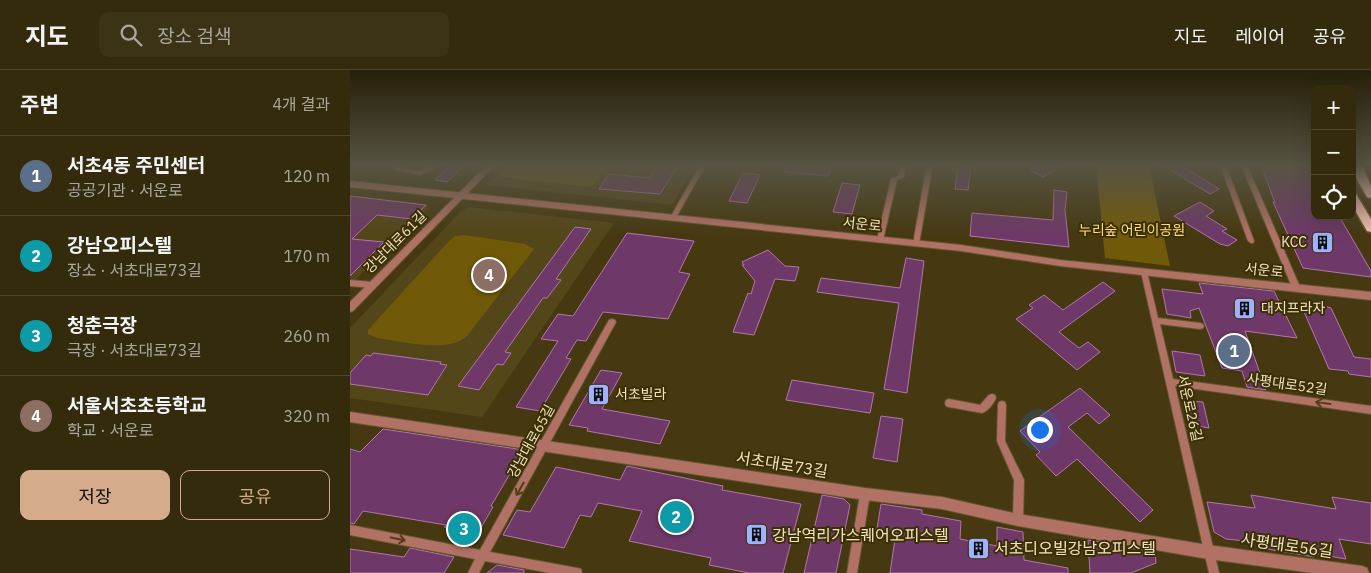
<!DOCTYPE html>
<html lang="ko">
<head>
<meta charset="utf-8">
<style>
  :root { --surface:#342b0d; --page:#3c3316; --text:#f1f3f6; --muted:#a9a79d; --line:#4e472e; --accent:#d6ab8b }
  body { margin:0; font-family:"IBM Plex Sans","Noto Sans KR",sans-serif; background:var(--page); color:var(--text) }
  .controls { position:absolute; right:15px; top:15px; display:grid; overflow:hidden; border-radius:10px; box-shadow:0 5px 20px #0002 }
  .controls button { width:45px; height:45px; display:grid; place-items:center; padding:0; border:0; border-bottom:1px solid var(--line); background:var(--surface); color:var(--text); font:25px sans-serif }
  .you { position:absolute; left:689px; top:359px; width:18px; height:18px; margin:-12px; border:4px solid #fff; border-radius:50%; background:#1a73e8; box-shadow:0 0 0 8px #1a73e833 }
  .badge { display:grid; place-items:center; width:32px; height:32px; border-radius:50%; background:var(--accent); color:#fff; font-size:16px; font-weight:700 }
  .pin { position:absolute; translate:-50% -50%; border:2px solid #fff; box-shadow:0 1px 5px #0006 }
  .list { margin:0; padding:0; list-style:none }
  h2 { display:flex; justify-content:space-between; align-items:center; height:65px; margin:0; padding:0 20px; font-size:21px }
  h2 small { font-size:16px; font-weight:400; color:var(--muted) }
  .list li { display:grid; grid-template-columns:32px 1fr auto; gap:15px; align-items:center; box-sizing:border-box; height:80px; padding:0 20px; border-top:1px solid var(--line) }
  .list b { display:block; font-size:19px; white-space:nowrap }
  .list p { margin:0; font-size:16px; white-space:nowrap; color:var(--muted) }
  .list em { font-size:16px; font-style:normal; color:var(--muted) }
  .actions { display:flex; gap:10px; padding:15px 20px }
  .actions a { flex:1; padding:11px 0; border:1px solid var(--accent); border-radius:10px; text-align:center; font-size:18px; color:var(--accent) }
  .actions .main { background:var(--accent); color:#111 }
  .icon { flex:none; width:28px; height:28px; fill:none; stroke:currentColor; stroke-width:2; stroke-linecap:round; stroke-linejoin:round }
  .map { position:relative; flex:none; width:1021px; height:503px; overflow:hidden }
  header { display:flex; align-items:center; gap:30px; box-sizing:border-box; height:70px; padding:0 25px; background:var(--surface); border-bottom:1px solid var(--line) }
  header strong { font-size:24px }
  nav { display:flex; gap:28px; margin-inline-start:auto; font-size:18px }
  .search { width:350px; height:45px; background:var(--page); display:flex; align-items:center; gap:12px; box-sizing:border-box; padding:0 18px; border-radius:10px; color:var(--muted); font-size:19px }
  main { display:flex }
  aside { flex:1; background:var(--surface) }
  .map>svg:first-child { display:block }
</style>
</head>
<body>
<header>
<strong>지도</strong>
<div class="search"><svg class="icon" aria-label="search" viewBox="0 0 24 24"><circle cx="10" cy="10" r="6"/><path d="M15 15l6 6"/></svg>장소 검색</div>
<nav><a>지도</a><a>레이어</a><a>공유</a></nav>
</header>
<main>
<aside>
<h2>주변<small>4개 결과</small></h2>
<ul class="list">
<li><span class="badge" style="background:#5c6f8a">1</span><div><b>서초4동 주민센터</b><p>공공기관 · 서운로</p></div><em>120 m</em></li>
<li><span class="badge" style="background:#0f9aa8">2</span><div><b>강남오피스텔</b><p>장소 · 서초대로73길</p></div><em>170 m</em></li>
<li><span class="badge" style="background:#0f9aa8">3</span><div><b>청춘극장</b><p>극장 · 서초대로73길</p></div><em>260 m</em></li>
<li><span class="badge" style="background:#8d6e63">4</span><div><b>서울서초초등학교</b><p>학교 · 서운로</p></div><em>320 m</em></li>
</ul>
<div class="actions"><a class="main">저장</a><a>공유</a></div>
</aside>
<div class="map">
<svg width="1021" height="503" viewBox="0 0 1021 503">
  <rect width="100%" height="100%" fill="#463911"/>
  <path fill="#534618" d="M 156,95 L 345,95 L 322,135 L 137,115 Z
    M 0,125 L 77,134 L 78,138 L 5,210 L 0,209 Z
    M 119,137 L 264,153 L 132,347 L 0,328 L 0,258 L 111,141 Z"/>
  <path fill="#705a09" d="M 160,95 L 264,95 L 253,100 L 242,117 L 149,107 Z
    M 746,95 L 799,95 L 820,196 L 755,188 Z
    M 114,165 L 175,174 L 184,179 L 117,266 C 98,284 51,271 27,268 L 18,264 L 18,260 L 99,171 L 105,166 Z"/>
  <path fill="#6e3968" stroke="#b177a9" d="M 101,95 L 114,95 L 97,112 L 85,110 Z
    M 308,95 L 328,95 L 310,124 L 249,119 L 259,104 L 300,108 Z
    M 435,95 L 467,95 L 481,96 L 478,106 L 435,102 Z
    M 608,95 L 621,95 L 618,120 L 605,119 Z
    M 688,95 L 713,95 L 693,107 L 680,100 Z
    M 812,95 L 831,95 L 869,119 L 860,124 Z
    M 911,95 L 965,95 L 965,146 L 989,146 L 1021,201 L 1021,207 L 953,198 L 923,132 L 925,133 Z
    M 393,103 L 410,105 L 397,133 L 379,131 Z
    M 492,113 L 510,115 L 502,144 L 483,142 Z
    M 704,120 L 717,122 L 715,140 L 719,177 L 620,166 L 622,143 L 703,150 Z
    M 0,126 L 76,135 L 62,149 L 27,145 L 2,169 L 34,172 L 0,206 Z
    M 850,132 L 864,141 L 856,146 L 877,159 L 872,161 L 887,170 L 878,176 L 870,174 L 824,146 Z
    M 225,157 L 241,159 L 206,209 L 211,210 L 197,228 L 193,228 L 155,282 L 161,283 L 153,295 L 147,294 L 129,320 L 108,316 Z
    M 277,163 L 344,171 L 329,202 L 340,204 L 318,249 L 253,242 L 236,271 L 227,270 L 216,288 L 221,289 L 190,341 L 166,337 L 208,271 L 191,269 L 208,244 L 223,246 Z
    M 418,180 L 435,196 L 449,197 L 445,211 L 425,209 L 404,265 L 383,262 L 398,223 L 401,224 L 405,211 L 392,195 L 394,195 L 392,192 Z
    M 556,188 L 574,191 L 557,323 L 534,319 L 549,233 L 467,222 L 471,208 L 550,218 Z
    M 753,212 L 765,221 L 709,262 L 729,278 L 738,272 L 750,282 L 727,300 L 666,249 L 683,238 L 679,235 L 694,225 L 713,240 Z
    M 849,213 L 924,221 L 947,268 L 895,261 L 916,320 L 897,317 L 892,301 L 872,298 L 849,238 L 840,241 L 841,248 L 817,244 L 812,219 L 853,224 Z
    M 965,233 L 981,238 L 1004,287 L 1021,289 L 1021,307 L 999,304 L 998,301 L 979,299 L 951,235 Z
    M 822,281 L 850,285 L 855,306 L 826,302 Z
    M 23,283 L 91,292 L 90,294 L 97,295 L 78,325 L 0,314 L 0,303 L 16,285 L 21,286 Z
    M 251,300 L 272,303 L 252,339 L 320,351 L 310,374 L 237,361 L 238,358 L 219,355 Z
    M 442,310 L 524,323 L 520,343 L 436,330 Z
    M 730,318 L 760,345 L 749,354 L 737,343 L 718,357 L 803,440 L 790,452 L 727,389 L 706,406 L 686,385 L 690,382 L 670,361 Z
    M 840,331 L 853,332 L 859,358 L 841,355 L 835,334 Z
    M 531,346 L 553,349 L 547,392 L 523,388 Z
    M 33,359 L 174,380 L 141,436 L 143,437 L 128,463 L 94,457 L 96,455 L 13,441 L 4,454 L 0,453 L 0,379 L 10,382 Z
    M 277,396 L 373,416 L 372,420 L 451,434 L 433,503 L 399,503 L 359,495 L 361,488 L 279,471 L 292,441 L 248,433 L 241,447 L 230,445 L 214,478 L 153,465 L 167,440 L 180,442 L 206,397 L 270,410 Z
    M 472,425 L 494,429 L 500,435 L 486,503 L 454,503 Z
    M 901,425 L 986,439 L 982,427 L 1021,433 L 1021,474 L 989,469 L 996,489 L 962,483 L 964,487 L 917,479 L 915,473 L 876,469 L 864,462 L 857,432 L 905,438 Z
    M 531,434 L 572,440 L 572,444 L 611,451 L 610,469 L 647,476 L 647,457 L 673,462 L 674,490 L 718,498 L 718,503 L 540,503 L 546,462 L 527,459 Z
    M 738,470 L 805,482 L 806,493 L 781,503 L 740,503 Z
    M 60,478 L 104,487 L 94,503 L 0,503 L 0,479 L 54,487 Z
    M 147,495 L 174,500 L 174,503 L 137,503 Z"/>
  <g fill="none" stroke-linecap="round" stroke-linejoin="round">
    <defs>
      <path id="service" d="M 46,95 L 53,95 L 51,97 L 69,101 L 82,95 L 90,95 L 70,105 L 44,99 L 43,98 Z
        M 350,95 L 356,95 L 325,149 L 321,149 L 320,148 Z
        M 551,95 L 556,96 L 554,107 L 547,110 L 533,170 L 530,172 L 528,172 L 527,170 L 541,109 L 548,106 Z
        M 870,95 L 876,95 L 904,171 L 903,173 L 901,173 L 898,171 Z
        M 891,95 L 897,95 L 950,217 L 949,219 L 946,220 L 942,217 Z
        M 579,97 L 582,99 L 569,174 L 566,176 L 563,174 L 576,99 Z
        M 794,199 L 797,202 L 808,248 L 850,253 L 853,254 L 854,256 L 853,258 L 850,259 L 810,254 L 823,309 L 1021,336 L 1021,344 L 825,316 L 869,503 L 859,503 L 791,202 Z
        M 0,210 L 22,212 L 26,215 L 22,218 L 0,216 Z
        M 262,249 L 265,250 L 266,252 L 140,482 L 227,498 L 231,499 L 232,503 L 200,503 L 135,491 L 129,503 L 118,503 L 125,489 L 0,465 L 0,455 L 130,480 L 259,250 Z
        M 642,324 L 645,325 L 646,328 C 644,333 638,341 632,343 L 599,337 L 596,336 L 595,333 L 596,330 L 599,329 L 630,335 L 639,325 Z
        M 652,331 L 655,332 L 656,335 L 655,371 L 674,410 L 673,450 L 671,453 L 668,455 L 665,453 L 663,450 L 664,410 L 647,371 L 648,335 L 649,332 Z
        M 515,419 L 518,421 L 520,424 L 507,503 L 497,503 L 510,424 L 512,421 Z"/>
      <path id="minor" d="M 137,95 L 145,95 L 3,241 L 0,242 L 0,232 Z
        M 0,342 L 515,418 L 592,427 L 668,444 L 858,475 L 1012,496 L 1017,498 L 1019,503 L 963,503 L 858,489 L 668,456 L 592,439 L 515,430 L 0,352 Z"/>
      <path id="tertiary" d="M 0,111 L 611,175 L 710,190 L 1021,222 L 1021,230 L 710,196 L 611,181 L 0,117 Z"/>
      <path id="primary" d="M 1002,95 L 1012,95 L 1021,116 L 1021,128 L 1017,127 L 1005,106 Z
        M 1002,123 L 1006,124 L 1021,149 L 1021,162 L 1017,161 L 1002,135 Z"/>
    </defs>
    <use href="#service" stroke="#645730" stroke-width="2"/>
    <use href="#minor" stroke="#645730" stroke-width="2"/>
    <use href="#tertiary" stroke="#645730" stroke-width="2"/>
    <use href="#primary" stroke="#645730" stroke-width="3"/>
    <use href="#service" fill="#b17165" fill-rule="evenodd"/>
    <use href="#minor" fill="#b17165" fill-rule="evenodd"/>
    <use href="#tertiary" fill="#b17165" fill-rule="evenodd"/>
    <use href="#primary" fill="#f4bfb4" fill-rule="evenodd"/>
  </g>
  <defs><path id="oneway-shaft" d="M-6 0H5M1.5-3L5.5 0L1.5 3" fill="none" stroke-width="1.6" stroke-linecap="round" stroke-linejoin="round" transform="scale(1.25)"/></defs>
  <g stroke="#533c18">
    <use href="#oneway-shaft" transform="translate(973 333) rotate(-172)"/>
    <use href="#oneway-shaft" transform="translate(170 419) rotate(120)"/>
    <use href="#oneway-shaft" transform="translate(48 469) rotate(11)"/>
  </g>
  <linearGradient id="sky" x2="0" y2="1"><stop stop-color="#261f09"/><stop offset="0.58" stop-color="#575443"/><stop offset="1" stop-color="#575443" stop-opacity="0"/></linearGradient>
  <rect width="1021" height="165" fill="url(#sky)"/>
  <defs>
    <symbol id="building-square" viewBox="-11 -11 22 22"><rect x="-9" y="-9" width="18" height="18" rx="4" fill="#9fb3fd" stroke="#3b2f05"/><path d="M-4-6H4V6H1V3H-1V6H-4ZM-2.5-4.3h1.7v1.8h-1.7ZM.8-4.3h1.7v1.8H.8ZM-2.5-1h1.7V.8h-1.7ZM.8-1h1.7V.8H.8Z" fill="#111"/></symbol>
  </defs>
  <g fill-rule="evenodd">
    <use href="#building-square" x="960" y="160" width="25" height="25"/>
    <use href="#building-square" x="882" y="226" width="25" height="25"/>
    <use href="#building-square" x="236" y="312" width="25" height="25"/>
    <use href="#building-square" x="394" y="452" width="25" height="25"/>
    <use href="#building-square" x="616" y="466" width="25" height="25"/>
  </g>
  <g text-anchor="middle" stroke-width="4" stroke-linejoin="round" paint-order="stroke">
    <g font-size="14" fill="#efe2be" stroke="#3b2f05">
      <text transform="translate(512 154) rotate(6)" y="5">서운로</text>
      <text transform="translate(45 172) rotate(-45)" y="5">강남대로61길</text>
      <text transform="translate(914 200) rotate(6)" y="5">서운로</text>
      <text transform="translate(937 314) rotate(8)" y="5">사평대로52길</text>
      <text transform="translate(840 338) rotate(77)" y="5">서운로26길</text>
      <text transform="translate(181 371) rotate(-61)" y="5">강남대로65길</text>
    </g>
    <g font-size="14" fill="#fcdb78" stroke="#3b2f05">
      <text x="782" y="165">누리숲 어린이공원</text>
    </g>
    <g font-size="14" fill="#efe2be" stroke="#3b2f05" text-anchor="start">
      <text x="957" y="177" text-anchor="end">KCC</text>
      <text x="911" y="243">대지프라자</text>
      <text x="265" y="329">서초빌라</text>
    </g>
    <g font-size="16" fill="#efe2be" stroke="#3b2f05">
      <text transform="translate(432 394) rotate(9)" y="6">서초대로73길</text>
      <text transform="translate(937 475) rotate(8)" y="6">사평대로56길</text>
    </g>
    <g font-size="16" fill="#efe2be" stroke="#3b2f05" text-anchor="start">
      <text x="422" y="471">강남역리가스퀘어오피스텔</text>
      <text x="644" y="484">서초디오빌강남오피스텔</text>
    </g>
  </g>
</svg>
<div class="controls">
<button>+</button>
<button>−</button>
<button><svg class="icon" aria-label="locate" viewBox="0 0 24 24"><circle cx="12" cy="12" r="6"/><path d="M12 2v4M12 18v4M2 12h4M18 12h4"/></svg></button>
</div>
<div class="you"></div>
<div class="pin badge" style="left:884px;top:281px;background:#5c6f8a">1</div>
<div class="pin badge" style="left:326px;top:447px;background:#0f9aa8">2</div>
<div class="pin badge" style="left:114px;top:459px;background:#0f9aa8">3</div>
<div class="pin badge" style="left:139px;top:205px;background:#8d6e63">4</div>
</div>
</main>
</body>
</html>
